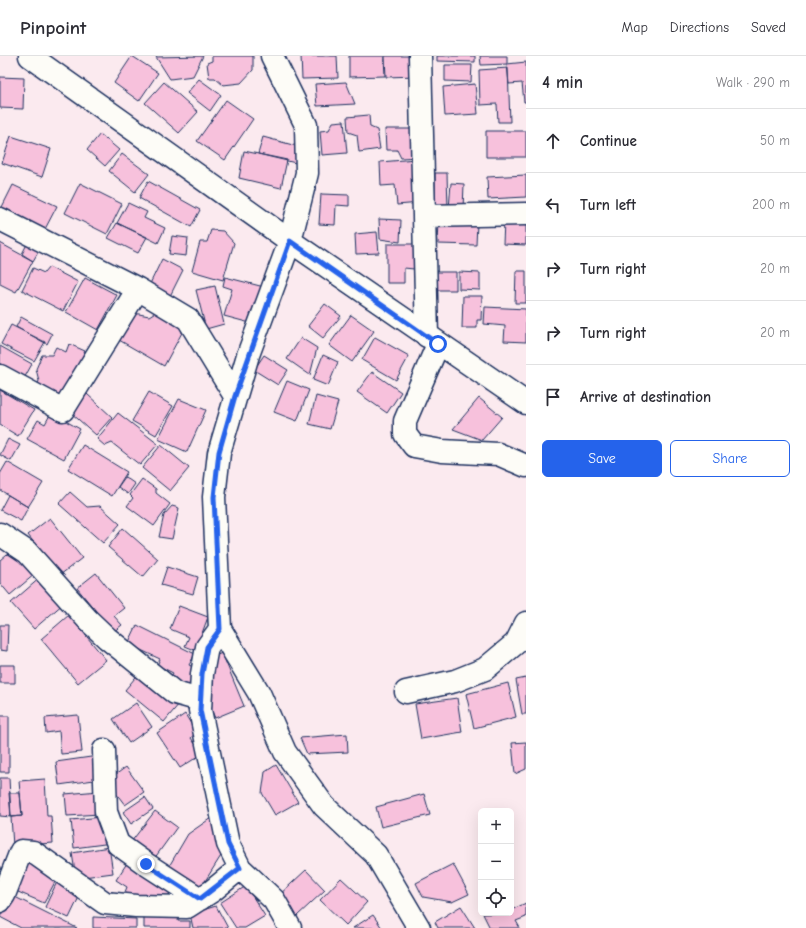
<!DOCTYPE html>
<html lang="en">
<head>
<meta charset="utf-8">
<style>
  :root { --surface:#fff; --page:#f7f7f7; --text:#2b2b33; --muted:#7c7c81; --line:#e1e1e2; --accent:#2563eb }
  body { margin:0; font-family:"Comic Neue",sans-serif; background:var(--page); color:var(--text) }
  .controls { position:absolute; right:12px; bottom:12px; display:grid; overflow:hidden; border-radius:6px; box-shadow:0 4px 16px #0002 }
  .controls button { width:36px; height:36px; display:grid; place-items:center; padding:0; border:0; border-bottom:1px solid var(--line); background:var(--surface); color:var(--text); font:20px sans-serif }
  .stop { position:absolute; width:12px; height:12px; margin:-9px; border:3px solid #2563eb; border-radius:50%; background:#fff }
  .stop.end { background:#2563eb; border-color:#fff; box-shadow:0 1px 4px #0008 }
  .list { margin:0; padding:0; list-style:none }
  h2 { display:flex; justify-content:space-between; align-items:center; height:52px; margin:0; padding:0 16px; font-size:17px }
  h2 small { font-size:13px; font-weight:400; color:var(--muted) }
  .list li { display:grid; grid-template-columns:26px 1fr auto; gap:12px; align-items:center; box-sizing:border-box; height:64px; padding:0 16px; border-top:1px solid var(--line) }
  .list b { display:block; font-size:15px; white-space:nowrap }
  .list em { font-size:13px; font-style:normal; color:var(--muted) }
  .actions { display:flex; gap:8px; padding:12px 16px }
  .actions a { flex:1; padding:9px 0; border:1px solid var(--accent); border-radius:6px; text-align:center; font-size:14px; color:var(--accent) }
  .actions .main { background:var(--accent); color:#fff }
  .icon { flex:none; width:22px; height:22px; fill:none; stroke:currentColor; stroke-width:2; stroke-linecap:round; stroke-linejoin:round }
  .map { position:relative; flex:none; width:526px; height:872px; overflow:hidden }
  header { display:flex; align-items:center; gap:24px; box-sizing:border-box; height:56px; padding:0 20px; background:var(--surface); border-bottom:1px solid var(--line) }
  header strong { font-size:19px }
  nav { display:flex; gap:22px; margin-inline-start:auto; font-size:14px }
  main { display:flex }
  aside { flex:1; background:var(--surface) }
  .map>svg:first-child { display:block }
</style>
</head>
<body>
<header>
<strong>Pinpoint</strong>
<nav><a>Map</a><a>Directions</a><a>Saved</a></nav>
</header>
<main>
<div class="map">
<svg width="526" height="872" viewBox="0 0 526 872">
  <rect width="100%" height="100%" fill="#fbeaef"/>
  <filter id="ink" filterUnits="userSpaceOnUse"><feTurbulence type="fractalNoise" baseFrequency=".025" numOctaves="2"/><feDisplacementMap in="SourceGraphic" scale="8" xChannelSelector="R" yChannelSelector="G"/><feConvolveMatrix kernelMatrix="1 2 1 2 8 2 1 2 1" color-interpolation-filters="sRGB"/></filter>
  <g filter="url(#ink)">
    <path fill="#f7c1dc" stroke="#1b2f5e" d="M 132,0 L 158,17 L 139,45 L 114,27 Z
      M 203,0 L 193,20 L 170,23 L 156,1 Z
      M 212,0 L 253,0 L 253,14 L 241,27 L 223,29 L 215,22 L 209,22 L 207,7 L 212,5 Z
      M 301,0 L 337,0 L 338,22 L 302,23 Z
      M 349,0 L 384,0 L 385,20 L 349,21 Z
      M 385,0 L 416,0 L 416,20 L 386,21 Z
      M 437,0 L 475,0 L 475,6 L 437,5 Z
      M 480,0 L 507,0 L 507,8 L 481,9 Z
      M 526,6 L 526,46 L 524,46 L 522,27 L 509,28 L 507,8 Z
      M 445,9 L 472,9 L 471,26 L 445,25 Z
      M 508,12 L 510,66 L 498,66 L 497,48 L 480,49 L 479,14 Z
      M 0,21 L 24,22 L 23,53 L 0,52 Z
      M 199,23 L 221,39 L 210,55 L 187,37 Z
      M 164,26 L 198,56 L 179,77 L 145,47 Z
      M 346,26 L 355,48 L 317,50 L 315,28 Z
      M 475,28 L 478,58 L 445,60 L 443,31 Z
      M 226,44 L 253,63 L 225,104 L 197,85 Z
      M 369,59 L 370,71 L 377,74 L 380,93 L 359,96 L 357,79 L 348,76 L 347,61 Z
      M 344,65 L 347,97 L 322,99 L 320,75 L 329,74 L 333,66 Z
      M 385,73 L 418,73 L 418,101 L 401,102 L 397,94 L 386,94 Z
      M 486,75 L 526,75 L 526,101 L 486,101 Z
      M 100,78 L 119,94 L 105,110 L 87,94 Z
      M 11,80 L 51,93 L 42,121 L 2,107 Z
      M 263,81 L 304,92 L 300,108 L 258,98 Z
      M 244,95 L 287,104 L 281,132 L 239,122 Z
      M 122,98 L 149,118 L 135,136 L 109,115 Z
      M 416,103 L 420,147 L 397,149 L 395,129 L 381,130 L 380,106 Z
      M 435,117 L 447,117 L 448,154 L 435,154 Z
      M 526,119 L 526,141 L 488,143 L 487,121 Z
      M 148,125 L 200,154 L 191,171 L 139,142 Z
      M 80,127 L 122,148 L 107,178 L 65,157 Z
      M 451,127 L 464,128 L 463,153 L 449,153 Z
      M 13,129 L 57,150 L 44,175 L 1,153 Z
      M 321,138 L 349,139 L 349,150 L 336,149 L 335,169 L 319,168 Z
      M 128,147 L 147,156 L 144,162 L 165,172 L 158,187 L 117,167 Z
      M 379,163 L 401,164 L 400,186 L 380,183 Z
      M 439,165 L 477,167 L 476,189 L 438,188 Z
      M 504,165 L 526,166 L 526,189 L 503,188 Z
      M 117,167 L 147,181 L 138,197 L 108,182 Z
      M 211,174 L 223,175 L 234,187 L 223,224 L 192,215 L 200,186 L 207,186 Z
      M 377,176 L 379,197 L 356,198 L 355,178 Z
      M 172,180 L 188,182 L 186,200 L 169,198 Z
      M 28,186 L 40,193 L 33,205 L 22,198 Z
      M 0,187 L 33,205 L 16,236 L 0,228 Z
      M 387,188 L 414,188 L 414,213 L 404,212 L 404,227 L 387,227 Z
      M 162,203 L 183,214 L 168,244 L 147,234 Z
      M 49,211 L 78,226 L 63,255 L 22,234 L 33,212 L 44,217 Z
      M 516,215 L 526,215 L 526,247 L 515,247 Z
      M 435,216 L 456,216 L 456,234 L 435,234 Z
      M 459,216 L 480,217 L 480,234 L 459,233 Z
      M 225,221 L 264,231 L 254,268 L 224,260 L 232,233 L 223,230 Z
      M 85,222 L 117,239 L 98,274 L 66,256 Z
      M 215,230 L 224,268 L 206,273 L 196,234 Z
      M 463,240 L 482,240 L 481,264 L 477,264 L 477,272 L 462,272 Z
      M 325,248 L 341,260 L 323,282 L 308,270 Z
      M 485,251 L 526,253 L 526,286 L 504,285 L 505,270 L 484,268 Z
      M 157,255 L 185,271 L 164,310 L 119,284 L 134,257 L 149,260 Z
      M 351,259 L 374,275 L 352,306 L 329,289 Z
      M 21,261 L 52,278 L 47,288 L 16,271 Z
      M 11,269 L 45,286 L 34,305 L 1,288 Z
      M 375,281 L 409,300 L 396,324 L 362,304 Z
      M 301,282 L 317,292 L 310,319 L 287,303 Z
      M 69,288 L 85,295 L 63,343 L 35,334 L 39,325 L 36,313 L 42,299 L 52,299 L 56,291 L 66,296 Z
      M 0,290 L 32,308 L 21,328 L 0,316 Z
      M 264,299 L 288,314 L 278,329 L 254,314 Z
      M 323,299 L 338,306 L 328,330 L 313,324 Z
      M 372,316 L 401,336 L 387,357 L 357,336 Z
      M 287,325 L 309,334 L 297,365 L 274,356 Z
      M 0,334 L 34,354 L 18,380 L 0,369 Z
      M 149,336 L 173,350 L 156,379 L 132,365 Z
      M 87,338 L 112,361 L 96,379 L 70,356 Z
      M 316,340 L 338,346 L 330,373 L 309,368 Z
      M 479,342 L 502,361 L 482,384 L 453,373 Z
      M 179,343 L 206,354 L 187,396 L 158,383 Z
      M 51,357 L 80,373 L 64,403 L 27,383 L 38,364 L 45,368 Z
      M 118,357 L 158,388 L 140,409 L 112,387 L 105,390 L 97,383 Z
      M 8,383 L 20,389 L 11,405 L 0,399 Z
      M 83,389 L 127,416 L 112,440 L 68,413 Z
      M 161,389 L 189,412 L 170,435 L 142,412 Z
      M 7,406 L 43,427 L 28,451 L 0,434 L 0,418 Z
      M 125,421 L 135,428 L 128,438 L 118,431 Z
      M 142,423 L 156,433 L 156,437 L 170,448 L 154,470 L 127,450 L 133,442 L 130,439 Z
      M 70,436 L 87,451 L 100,450 L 120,468 L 103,487 L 59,448 Z
      M 8,439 L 28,451 L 21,465 L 0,454 Z
      M 172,450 L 179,452 L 172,483 L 159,481 L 164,459 Z
      M 50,462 L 82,502 L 60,519 L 28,479 Z
      M 123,472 L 158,503 L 143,521 L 108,491 Z
      M 13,493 L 35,518 L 10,539 L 0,527 L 0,504 Z
      M 167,511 L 198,521 L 193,538 L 161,529 Z
      M 96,517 L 124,552 L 114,560 L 122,569 L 113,576 L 77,532 Z
      M 41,521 L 64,547 L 34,573 L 11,547 Z
      M 179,550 L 208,561 L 201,580 L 208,583 L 202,597 L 185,590 L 189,581 L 170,573 Z
      M 69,559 L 106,604 L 78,627 L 41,583 Z
      M 0,569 L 8,569 L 7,595 L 0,594 Z
      M 137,569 L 195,598 L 189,609 L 199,614 L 189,638 L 168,627 L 173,617 L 157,609 L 160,603 L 128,588 Z
      M 222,597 L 244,650 L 215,662 L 204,638 L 212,601 Z
      M 0,609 L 15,609 L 15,627 L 0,627 Z
      M 140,616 L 179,648 L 164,666 L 125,634 Z
      M 526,622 L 526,658 L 522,658 L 516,624 Z
      M 508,627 L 516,661 L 474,672 L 466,638 Z
      M 457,642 L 462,676 L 421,683 L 415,648 Z
      M 136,647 L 152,671 L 129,687 L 113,663 Z
      M 185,658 L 196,676 L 191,682 L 202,698 L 180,712 L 157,677 Z
      M 78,659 L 82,696 L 61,698 L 59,675 L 46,677 L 45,662 Z
      M 0,660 L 9,660 L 9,716 L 0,716 Z
      M 347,678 L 348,696 L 307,698 L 300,682 Z
      M 526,686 L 526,713 L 515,718 L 512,687 Z
      M 98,700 L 101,723 L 59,729 L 56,706 Z
      M 276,709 L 298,746 L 275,759 L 262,737 L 265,716 Z
      M 126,711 L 144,736 L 125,749 L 107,725 Z
      M 0,722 L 9,722 L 11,761 L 0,760 Z
      M 45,723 L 47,760 L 51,760 L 53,787 L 13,790 L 11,761 L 22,760 L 19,725 Z
      M 99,735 L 100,758 L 67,760 L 65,738 Z
      M 9,737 L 20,737 L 22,760 L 11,761 Z
      M 424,738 L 430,759 L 381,771 L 376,751 Z
      M 145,741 L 153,753 L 131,768 L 123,756 Z
      M 155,755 L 177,771 L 154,803 L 131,786 Z
      M 102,761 L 112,787 L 74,792 L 71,764 Z
      M 211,762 L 224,795 L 202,830 L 168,812 L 188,778 Z
      M 109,791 L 113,817 L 76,822 L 72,797 Z
      M 26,799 L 57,822 L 44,847 L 11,833 Z
      M 129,804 L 180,839 L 170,849 L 123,841 L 127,831 L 116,824 Z
      M 453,808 L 469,838 L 452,846 L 423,841 L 416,827 Z
      M 306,814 L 325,834 L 297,860 L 278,840 Z
      M 341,822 L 367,846 L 346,869 L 320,844 Z
      M 57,826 L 81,837 L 69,862 L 45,851 Z
      M 246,830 L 265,860 L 245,872 L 236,872 L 220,847 Z
      M 11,839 L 77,872 L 21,872 L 0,861 Z
      M 526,847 L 526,861 L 516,865 L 520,872 L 490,872 L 483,858 L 511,857 L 511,854 Z
      M 216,850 L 228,872 L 193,872 L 190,858 Z
      M 461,850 L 475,872 L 438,872 L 435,866 Z
      M 144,859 L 179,860 L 178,865 L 190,865 L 190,872 L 144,872 Z
      M 373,859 L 382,872 L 353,872 Z
      M 93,861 L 136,863 L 136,872 L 93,872 Z"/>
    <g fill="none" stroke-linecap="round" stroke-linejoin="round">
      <defs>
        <path id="minor" d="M 272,0 L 306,69 L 307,117 L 290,185 L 248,299 L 219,397 L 214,441 L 220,573 L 259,637 L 285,696 L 324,750 L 376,799 L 419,872
          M 420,0 L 427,280
          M 424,160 L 526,158
          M 0,163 L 138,233 L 188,263 L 235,340
          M 438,288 L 405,365 L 405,378 L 414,390 L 442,395 L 498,398 L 526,410
          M 0,320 L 63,354 L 138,233
          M 0,478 L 27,496 L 88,564 L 107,582 L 175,637 L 200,644
          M 220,573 L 207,591 L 202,618 L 200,654 L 228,788 L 240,812 L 274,844 L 290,872
          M 406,636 L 455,625 L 485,613 L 516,587 L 526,567
          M 104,694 L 106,756 L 118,788 L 146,808 L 200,843
          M 0,845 L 4,839 L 21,795 L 33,796 L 105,847 L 136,850 L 187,851 L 212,835 L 240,812"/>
        <path id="tertiary" d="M 30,0 L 290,185 L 526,347"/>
      </defs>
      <use href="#minor" stroke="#1b2f5e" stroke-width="25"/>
      <use href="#tertiary" stroke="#1b2f5e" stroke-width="25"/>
      <use href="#minor" stroke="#fdfcf7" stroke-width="22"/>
      <use href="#tertiary" stroke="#fdfcf7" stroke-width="22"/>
    </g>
  </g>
  <g fill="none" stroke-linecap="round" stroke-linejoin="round" filter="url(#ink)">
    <path stroke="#2563eb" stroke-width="5" d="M 146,808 L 200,843 L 240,812 L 228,788 L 200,654 L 202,618 L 207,591 L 220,573 L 214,441 L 219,396 L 235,340 L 290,185 L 438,288"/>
  </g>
</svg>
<div class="controls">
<button>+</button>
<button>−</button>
<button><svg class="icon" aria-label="locate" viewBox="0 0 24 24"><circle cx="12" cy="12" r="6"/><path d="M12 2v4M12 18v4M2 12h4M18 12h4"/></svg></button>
</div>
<div class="stop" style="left:438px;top:288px"></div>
<div class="stop end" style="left:146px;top:808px"></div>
</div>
<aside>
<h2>4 min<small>Walk · 290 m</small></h2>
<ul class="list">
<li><svg class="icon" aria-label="ahead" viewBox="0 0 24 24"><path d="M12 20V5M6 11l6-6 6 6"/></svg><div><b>Continue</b></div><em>50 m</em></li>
<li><svg class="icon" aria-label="left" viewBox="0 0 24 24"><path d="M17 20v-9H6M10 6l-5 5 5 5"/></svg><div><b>Turn left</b></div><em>200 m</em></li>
<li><svg class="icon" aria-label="right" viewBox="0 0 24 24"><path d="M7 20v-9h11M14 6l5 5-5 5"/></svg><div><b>Turn right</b></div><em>20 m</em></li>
<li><svg class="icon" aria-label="right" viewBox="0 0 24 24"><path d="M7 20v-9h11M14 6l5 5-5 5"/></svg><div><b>Turn right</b></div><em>20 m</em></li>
<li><svg class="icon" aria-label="arrive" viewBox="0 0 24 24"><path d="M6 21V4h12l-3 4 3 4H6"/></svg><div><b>Arrive at destination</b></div></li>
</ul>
<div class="actions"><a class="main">Save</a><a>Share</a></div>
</aside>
</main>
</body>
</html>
